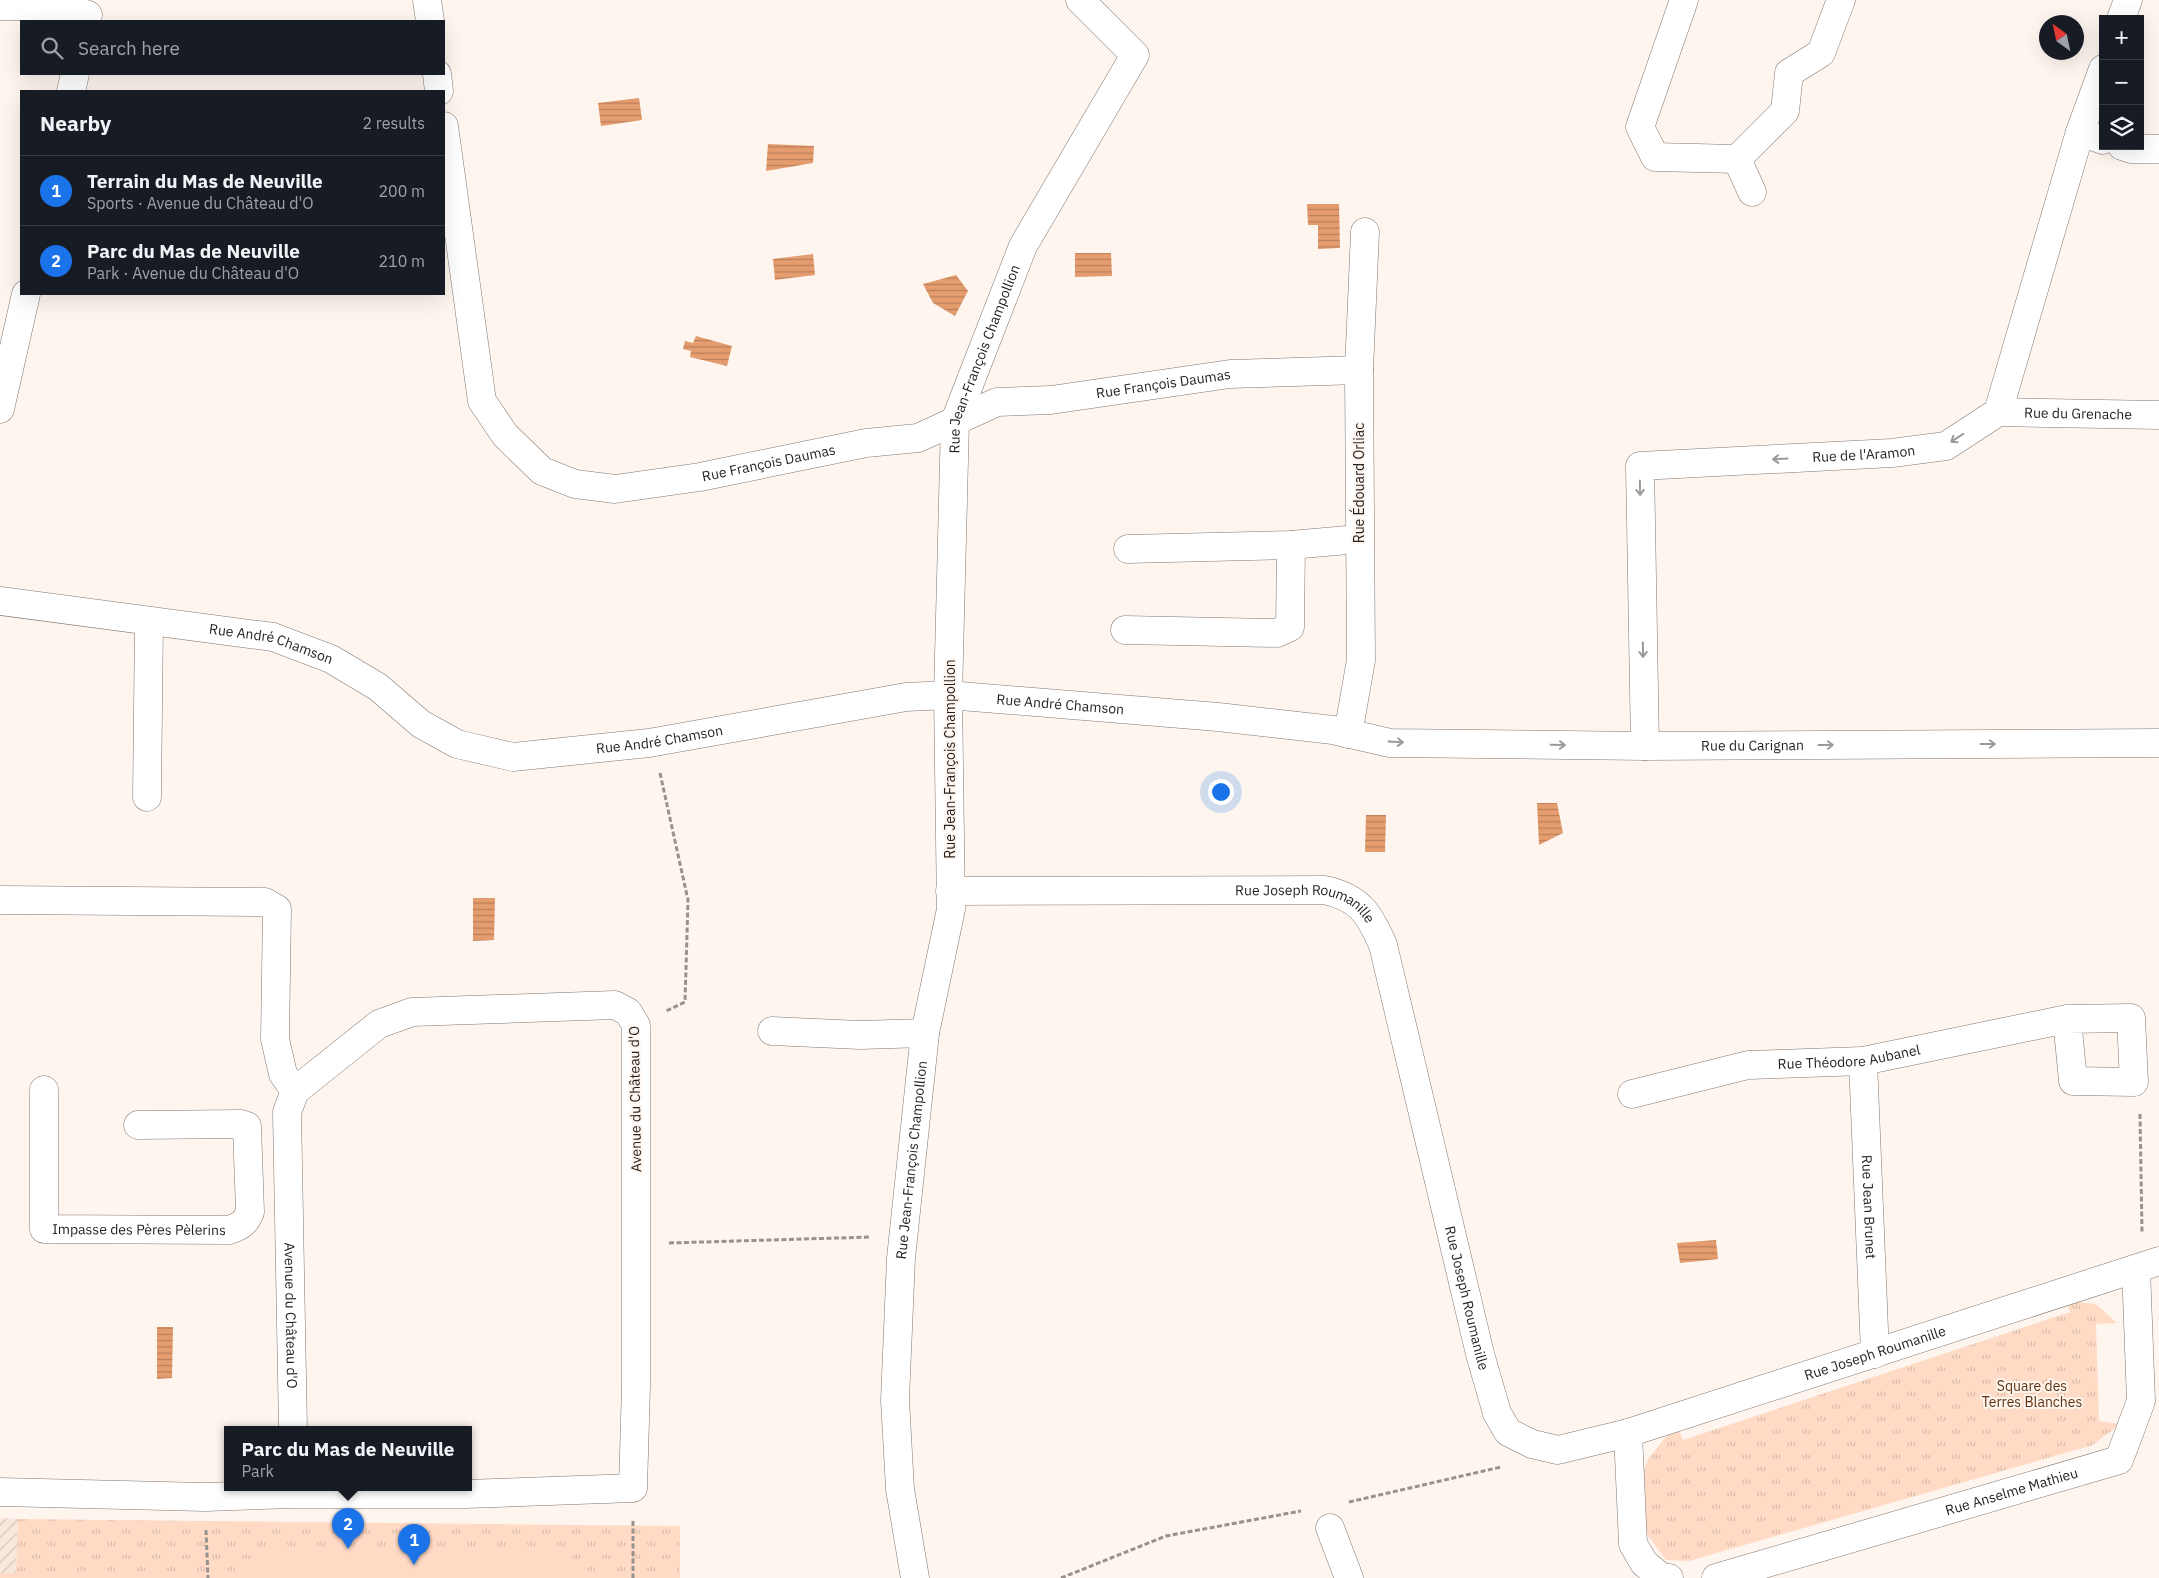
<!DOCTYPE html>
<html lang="en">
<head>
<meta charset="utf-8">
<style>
  :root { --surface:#171b24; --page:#242831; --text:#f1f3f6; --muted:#9ea1a6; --line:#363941; --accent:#1a73e8 }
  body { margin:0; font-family:"IBM Plex Sans",sans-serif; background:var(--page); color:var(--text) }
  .controls { position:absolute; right:15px; top:15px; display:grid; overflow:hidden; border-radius:0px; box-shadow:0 5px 20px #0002 }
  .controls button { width:45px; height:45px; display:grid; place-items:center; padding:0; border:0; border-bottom:1px solid var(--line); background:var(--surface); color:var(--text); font:25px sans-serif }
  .compass { position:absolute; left:2039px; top:15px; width:45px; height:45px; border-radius:50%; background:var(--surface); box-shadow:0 5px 20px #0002; rotate:327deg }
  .you { position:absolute; left:1220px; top:791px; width:18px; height:18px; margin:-12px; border:4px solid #fff; border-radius:50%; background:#1a73e8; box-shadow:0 0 0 8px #1a73e833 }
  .badge { display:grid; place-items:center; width:32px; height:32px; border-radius:50%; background:var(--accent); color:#fff; font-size:16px; font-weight:700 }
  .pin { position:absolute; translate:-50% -41px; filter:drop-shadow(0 1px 2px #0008) }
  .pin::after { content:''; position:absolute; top:26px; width:18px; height:15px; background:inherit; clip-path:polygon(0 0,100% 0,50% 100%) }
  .popup { position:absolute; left:224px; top:1426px; width:248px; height:65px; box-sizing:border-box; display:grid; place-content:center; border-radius:0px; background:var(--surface); filter:drop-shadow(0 1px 4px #0005); font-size:16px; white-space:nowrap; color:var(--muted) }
  .popup b { font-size:19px; color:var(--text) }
  .popup::after { content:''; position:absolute; left:50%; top:100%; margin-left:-10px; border:10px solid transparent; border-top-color:var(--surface) }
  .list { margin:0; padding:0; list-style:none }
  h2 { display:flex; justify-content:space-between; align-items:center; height:65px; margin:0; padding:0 20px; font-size:21px }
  h2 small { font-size:16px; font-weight:400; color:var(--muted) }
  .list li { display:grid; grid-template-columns:32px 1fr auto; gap:15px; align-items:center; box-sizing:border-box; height:70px; padding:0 20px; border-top:1px solid var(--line) }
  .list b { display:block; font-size:19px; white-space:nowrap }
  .list p { margin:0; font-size:16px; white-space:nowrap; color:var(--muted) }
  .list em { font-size:16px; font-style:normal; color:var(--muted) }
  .icon { flex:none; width:28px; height:28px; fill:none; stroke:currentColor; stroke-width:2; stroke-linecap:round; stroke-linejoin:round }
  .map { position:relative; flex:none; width:2159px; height:1578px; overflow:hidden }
  .search { position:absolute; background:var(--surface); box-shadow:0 5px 20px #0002; left:20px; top:20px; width:425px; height:55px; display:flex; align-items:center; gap:12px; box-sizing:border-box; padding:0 18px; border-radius:0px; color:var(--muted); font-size:19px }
  .panel { position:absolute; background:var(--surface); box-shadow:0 5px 20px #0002; left:20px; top:90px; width:425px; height:205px; border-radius:0px }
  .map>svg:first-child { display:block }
</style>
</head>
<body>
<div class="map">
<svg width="2159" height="1578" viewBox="0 0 2159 1578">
  <defs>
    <pattern id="industrial-furrows" width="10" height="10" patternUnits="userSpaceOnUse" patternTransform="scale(1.25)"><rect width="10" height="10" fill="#f9e7dc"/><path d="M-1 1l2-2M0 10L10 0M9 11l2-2" fill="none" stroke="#d5c6bc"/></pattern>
    <pattern id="park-tufts" width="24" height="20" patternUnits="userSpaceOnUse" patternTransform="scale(1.25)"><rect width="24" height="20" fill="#ffdbc6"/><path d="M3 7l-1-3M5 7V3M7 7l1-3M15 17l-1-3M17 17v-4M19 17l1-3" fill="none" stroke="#dabcaa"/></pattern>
    <pattern id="water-rules" width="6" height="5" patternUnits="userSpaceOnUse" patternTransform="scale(1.25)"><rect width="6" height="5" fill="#e59c6e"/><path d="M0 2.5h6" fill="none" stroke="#b97f5a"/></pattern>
  </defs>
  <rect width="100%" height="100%" fill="#fef5ef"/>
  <path fill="url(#industrial-furrows)" d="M 0,1518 L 18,1519 L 16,1573 L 0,1573 Z"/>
  <path fill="url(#park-tufts)" d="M 2067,1301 L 2096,1304 L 2117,1323 L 2096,1324 L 2099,1421 L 2120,1424 L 2093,1445 L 1689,1561 L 1666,1560 L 1642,1528 L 1636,1494 L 1648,1459 L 1670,1432 L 1678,1429 L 1683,1440 L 2070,1312 Z
    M 18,1519 L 680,1526 L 680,1578 L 0,1578 L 0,1573 L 16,1573 Z"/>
  <path fill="#ffdbc6" d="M 573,1550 L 573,1578 L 256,1578 L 256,1553 Z"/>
  <path fill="url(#water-rules)" d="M 639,98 L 642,120 L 601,126 L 598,103 Z
    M 768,144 L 814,146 L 813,163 L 766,171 Z
    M 1307,204 L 1339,204 L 1340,248 L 1318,249 L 1318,225 L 1308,225 Z
    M 1075,253 L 1111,253 L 1112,276 L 1075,277 Z
    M 813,254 L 815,275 L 775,280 L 773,259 Z
    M 956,275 L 968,291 L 955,316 L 933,303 L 923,284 Z
    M 696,336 L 732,346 L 727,366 L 690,357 L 691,351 L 683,349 L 685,341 L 693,343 Z
    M 1537,803 L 1557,803 L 1563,833 L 1539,845 Z
    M 1366,815 L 1386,815 L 1385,852 L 1365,852 Z
    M 473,898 L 495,898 L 494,940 L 473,941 Z
    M 1716,1240 L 1718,1259 L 1680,1263 L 1677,1243 Z
    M 157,1327 L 173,1327 L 172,1378 L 157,1379 Z"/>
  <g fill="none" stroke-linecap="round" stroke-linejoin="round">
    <defs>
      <g id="minor">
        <path d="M 427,0 L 430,21"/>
        <path d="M 1684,0 L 1640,127 L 1655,157 L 1737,159 L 1785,111 L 1789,73 L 1821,53 L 1841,0"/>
        <path d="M 0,6 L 66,7 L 88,15"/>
        <path d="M 2121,19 L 2128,0"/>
        <path d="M 437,74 L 439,91"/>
        <path d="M 71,91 L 75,74"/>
        <path id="s1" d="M 444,126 L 482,401 L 505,435 L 542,471 L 575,484 L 615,489 L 700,477 L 866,443 L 918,438 L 997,402 L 1051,400 L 1230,374 L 1359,370"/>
        <path d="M 2080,132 L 2103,140"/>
        <path d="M 2122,146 L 2131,149 L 2159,149"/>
        <path d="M 1737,159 L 1752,192"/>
        <path d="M 0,409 L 26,294"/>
        <path id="s2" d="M 1998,412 L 2159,415"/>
        <path d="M 1128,549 L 1291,545 L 1359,539"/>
        <path id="s3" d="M 0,601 L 273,637 L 331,659 L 378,687 L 421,724 L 457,744 L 513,757 L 649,743 L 906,697 L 948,695 L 1218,717 L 1333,730 L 1390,743 L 1645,746 L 2159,743"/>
        <path d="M 1125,630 L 1277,633 L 1290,627 L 1291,545"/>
        <path d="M 1348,734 L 1361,660 L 1359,370 L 1365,232"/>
        <path id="s4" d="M 1645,746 L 1640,466 L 1892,453 L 1946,446 L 1998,412 L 2080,132 L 2103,69"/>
        <path d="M 147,797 L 149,621"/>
        <path id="s5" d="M 950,891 L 1324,890 C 1359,897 1369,913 1383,945 L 1480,1354 L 1497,1413 L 1508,1432 L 1532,1444 L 1558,1450 L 1628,1433 L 2159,1261"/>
        <path d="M 0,900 L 265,902 L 277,909 L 275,1039 L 283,1074 L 295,1091"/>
        <path d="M 772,1031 L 860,1035 L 925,1033"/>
        <path id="s6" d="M 1863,1061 L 1875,1354"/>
        <path id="s7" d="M 44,1090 L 44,1229 L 229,1230 C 239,1227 246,1223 250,1212 L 247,1126 L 241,1124 L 138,1125"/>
        <path id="s8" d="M 1632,1094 L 1748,1065 L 1863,1061 L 2067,1019 L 2131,1018 L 2134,1082 L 2073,1081 L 2067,1019"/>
        <path d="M 1628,1433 L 1633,1544 L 1644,1563 L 1662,1578 L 1669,1578"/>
        <path id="s9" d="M 0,1492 L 205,1497 L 292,1494 L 465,1494 L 633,1488 L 636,1386 L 636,1025 L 628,1012 L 615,1005 L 412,1012 L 379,1024 L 295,1091 L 287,1112 L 293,1430"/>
        <path d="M 1330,1528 L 1349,1578"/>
        <path id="s10" d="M 915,1578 L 900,1489 L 895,1400 L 901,1258 L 925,1033 L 951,909 L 948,695 L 955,421 L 1023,246 L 1135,55 L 1080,0"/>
        <path id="s11" d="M 1716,1578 L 2119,1460 L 2141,1401 L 2136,1269"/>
      </g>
    </defs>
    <use href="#minor" stroke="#817771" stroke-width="29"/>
    <path stroke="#98918d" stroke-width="3" stroke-dasharray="5 2.5" stroke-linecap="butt" d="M 660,773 L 688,900 L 685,1002 L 666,1011
      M 2140,1114 L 2142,1232
      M 669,1243 L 871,1237
      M 1349,1502 L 1501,1467
      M 633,1521 L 633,1578
      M 206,1530 L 208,1578
      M 1061,1578 L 1166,1536 L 1301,1511"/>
    <use href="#minor" stroke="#fff" stroke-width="28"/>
  </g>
  <defs><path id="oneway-shaft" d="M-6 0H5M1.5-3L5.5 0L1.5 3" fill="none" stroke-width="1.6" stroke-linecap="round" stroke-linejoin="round" transform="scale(1.25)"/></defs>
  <g stroke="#9c9a99">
    <use href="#oneway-shaft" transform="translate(1957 438) rotate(147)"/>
    <use href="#oneway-shaft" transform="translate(1780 459) rotate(177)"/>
    <use href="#oneway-shaft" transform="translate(1640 488) rotate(89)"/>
    <use href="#oneway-shaft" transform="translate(1643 650) rotate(89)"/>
    <use href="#oneway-shaft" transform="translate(1396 742) rotate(3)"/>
    <use href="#oneway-shaft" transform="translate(1988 744)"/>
    <use href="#oneway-shaft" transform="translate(1558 745) rotate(1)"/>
    <use href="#oneway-shaft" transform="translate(1826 745)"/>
  </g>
  <g text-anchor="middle" stroke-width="4" stroke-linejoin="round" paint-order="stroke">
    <g font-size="14" fill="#231f1d" stroke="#fef5ef">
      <text dy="5" stroke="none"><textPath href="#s10" startOffset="1230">Rue Jean-François Champollion</textPath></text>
      <text dy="5" stroke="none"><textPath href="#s1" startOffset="1008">Rue François Daumas</textPath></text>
      <text dy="5" stroke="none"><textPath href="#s2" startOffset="80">Rue du Grenache</textPath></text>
      <text dy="5" stroke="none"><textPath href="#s4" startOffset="504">Rue de l'Aramon</textPath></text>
      <text dy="5" stroke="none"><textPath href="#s1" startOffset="602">Rue François Daumas</textPath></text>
      <text transform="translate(1359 483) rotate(-90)" y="5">Rue Édouard Orliac</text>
      <text dy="5" stroke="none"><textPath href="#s3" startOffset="275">Rue André Chamson</textPath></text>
      <text dy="5" stroke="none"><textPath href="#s3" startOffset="1100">Rue André Chamson</textPath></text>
      <text dy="5" stroke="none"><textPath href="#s3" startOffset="695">Rue André Chamson</textPath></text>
      <text dy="5" stroke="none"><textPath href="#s3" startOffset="1795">Rue du Carignan</textPath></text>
      <text transform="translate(950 759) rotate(-90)" y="5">Rue Jean-François Champollion</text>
      <text dy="5" stroke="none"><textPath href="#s5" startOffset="359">Rue Joseph Roumanille</textPath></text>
      <text dy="5" stroke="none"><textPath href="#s8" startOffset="221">Rue Théodore Aubanel</textPath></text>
      <text transform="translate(635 1099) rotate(-91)" y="5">Avenue du Château d'O</text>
      <text dy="5" stroke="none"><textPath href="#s10" startOffset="420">Rue Jean-François Champollion</textPath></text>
      <text dy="5" stroke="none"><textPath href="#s6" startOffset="146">Rue Jean Brunet</textPath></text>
      <text dy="5" stroke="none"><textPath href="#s7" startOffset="234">Impasse des Pères Pèlerins</textPath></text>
      <text dy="5" stroke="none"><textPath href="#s5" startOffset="822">Rue Joseph Roumanille</textPath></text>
      <text dy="5" stroke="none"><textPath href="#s9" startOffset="1698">Avenue du Château d'O</textPath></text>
      <text dy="5" stroke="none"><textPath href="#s5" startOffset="1348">Rue Joseph Roumanille</textPath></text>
      <text dy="5" stroke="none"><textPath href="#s11" startOffset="308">Rue Anselme Mathieu</textPath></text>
    </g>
    <g font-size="14" fill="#61320f" stroke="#fef5ef">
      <text x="2032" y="1391">Square des<tspan x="2032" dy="16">Terres Blanches</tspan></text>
    </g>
  </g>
</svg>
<div class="controls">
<button>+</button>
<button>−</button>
<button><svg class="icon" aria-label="layers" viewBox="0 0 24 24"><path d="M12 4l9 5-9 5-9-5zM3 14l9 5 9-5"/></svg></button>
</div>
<svg class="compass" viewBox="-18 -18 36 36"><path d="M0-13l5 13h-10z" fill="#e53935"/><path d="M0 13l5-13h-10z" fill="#9ea1a6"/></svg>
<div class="you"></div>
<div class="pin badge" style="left:414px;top:1565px">1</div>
<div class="pin badge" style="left:348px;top:1549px">2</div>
<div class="popup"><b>Parc du Mas de Neuville</b>Park</div>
<div class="search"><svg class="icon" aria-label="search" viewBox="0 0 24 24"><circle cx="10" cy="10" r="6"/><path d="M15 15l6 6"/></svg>Search here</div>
<section class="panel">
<h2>Nearby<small>2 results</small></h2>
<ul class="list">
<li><span class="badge">1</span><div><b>Terrain du Mas de Neuville</b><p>Sports · Avenue du Château d'O</p></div><em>200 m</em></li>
<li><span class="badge">2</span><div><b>Parc du Mas de Neuville</b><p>Park · Avenue du Château d'O</p></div><em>210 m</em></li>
</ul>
</section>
</div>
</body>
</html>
